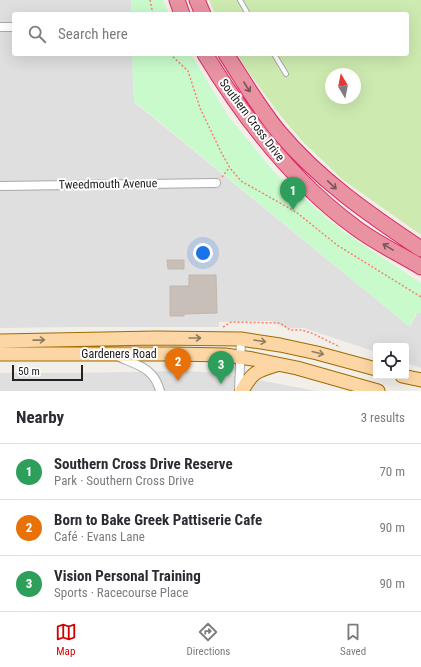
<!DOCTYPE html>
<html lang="en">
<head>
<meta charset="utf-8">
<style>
  :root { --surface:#fff; --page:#f7f7f7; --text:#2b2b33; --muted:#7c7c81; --line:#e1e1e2; --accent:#d40000 }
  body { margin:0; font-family:"Roboto Condensed",sans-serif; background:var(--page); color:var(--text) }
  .controls { position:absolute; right:12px; bottom:12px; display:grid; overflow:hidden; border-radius:4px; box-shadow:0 4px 16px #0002 }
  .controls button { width:36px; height:36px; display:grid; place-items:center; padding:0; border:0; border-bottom:1px solid var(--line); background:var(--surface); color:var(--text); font:20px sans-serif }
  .compass { position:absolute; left:325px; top:68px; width:36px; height:36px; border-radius:50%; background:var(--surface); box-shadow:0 4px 16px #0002; rotate:350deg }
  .scale { position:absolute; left:12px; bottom:10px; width:71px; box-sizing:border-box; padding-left:4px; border:2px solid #222; border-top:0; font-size:11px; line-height:14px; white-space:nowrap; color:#222; -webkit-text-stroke:3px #fff; paint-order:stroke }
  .you { position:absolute; left:203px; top:253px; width:14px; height:14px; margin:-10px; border:3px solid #fff; border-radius:50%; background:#1a73e8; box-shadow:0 0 0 6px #1a73e833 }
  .badge { display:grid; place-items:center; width:26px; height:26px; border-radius:50%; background:var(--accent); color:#fff; font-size:13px; font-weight:700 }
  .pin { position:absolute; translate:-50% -33px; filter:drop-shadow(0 1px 2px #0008) }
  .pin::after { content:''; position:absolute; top:21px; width:14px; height:12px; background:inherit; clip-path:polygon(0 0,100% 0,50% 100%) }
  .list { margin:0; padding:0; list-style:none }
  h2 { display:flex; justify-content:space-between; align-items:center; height:52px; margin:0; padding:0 16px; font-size:17px }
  h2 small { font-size:13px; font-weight:400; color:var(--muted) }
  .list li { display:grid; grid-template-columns:26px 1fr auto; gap:12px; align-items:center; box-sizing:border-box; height:56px; padding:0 16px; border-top:1px solid var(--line) }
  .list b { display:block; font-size:15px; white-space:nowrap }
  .list p { margin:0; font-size:13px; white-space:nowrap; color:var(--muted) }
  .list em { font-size:13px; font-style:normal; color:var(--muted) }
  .icon { flex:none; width:22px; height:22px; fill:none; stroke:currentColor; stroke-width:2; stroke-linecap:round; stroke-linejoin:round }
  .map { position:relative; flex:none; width:421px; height:391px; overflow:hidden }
  .search { position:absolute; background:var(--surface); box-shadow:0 4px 16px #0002; left:12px; right:12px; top:12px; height:44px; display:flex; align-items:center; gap:10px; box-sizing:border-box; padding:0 14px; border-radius:4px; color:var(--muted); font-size:15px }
  .sheet { height:220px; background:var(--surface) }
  nav { display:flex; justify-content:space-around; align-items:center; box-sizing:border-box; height:56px; border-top:1px solid var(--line); background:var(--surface); font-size:11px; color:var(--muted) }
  nav a { display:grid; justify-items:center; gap:2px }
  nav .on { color:var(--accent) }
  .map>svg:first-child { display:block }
</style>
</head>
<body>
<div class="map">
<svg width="421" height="391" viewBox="0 0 421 391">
  <rect width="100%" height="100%" fill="#f2efe9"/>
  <path fill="#e0dfdf" d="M 0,0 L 131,0 L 131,14 L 14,14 L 14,54 L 132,54 L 134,102 L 410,327 L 417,313 L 421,313 L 421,368 L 406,363 L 406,346 L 376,346 L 376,352 L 304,328 L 286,328 L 271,321 L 219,322 L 219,327 L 73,327 L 0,328 Z
    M 184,371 L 220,373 L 317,391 L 0,391 L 0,373 L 73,373 Z"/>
  <path fill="#cdebb0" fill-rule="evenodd" d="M 209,0 L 421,0 L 421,235 L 343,180 L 302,141 L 280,115 L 249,73 L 237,54 L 407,54 L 407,14 L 215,14 ZM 331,74 L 355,74 L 355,98 L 331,98 Z"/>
  <path fill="#c8facc" d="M 131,0 L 163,0 L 169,14 L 131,14 Z
    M 132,54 L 191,54 L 228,116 L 274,172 L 341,230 L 421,283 L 421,313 L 416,313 L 410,327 L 134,101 Z"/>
  <path fill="#c7bfb8" stroke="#c4b6ab" d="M 167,260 L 184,260 L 184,269 L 168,269 Z
    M 189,275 L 216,275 L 217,313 L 184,314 L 184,316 L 170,316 L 170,286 L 189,286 Z"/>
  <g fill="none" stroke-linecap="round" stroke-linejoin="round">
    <defs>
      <path id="lane" d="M 240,0 L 248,14
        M 274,54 L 286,74"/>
      <path id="street" d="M 0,27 L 14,27
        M 0,186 L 216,183
        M 117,356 C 136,365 154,367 160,391
        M 239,391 L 241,339"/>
      <path id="primary" d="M 0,341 L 156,338 L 241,339 L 280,345 L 317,353 L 376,369
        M 0,354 L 173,354 L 225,355 L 253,359 L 297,368 L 378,391
        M 402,376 L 421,380
        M 242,391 C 252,372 257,371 276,365"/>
      <path id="highway" d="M 177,0 L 182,14
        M 197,0 L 203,14
        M 205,54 C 245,120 293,182 356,228 C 376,243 400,254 421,267
        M 226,54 C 243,80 259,108 279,132 C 319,180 370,215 421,249"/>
    </defs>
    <use href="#lane" stroke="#a9a9a9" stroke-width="6"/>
    <use href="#street" stroke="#a9a9a9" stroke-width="10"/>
    <use href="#primary" stroke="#a06b00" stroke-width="15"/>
    <use href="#highway" stroke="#dc2a67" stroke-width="17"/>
    <path stroke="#fa8072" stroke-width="1.5" stroke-dasharray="2 2" stroke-linecap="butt" d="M 150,0 L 153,14
      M 170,54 L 188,71 L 200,108 L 222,154 L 230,168 L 241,181 L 296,212 L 337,245 L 421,297
      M 222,177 L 229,168
      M 223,327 L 231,322 L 280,323 L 290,330 L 302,330 L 314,334 L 340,347"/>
    <use href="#lane" stroke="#fff" stroke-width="4"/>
    <use href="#street" stroke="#fff" stroke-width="8"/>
    <use href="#primary" stroke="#fcd6a4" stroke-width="13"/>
    <use href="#highway" stroke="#e892a2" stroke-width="15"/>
  </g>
  <defs><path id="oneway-shaft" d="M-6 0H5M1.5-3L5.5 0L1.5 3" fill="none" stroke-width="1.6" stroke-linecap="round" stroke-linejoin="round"/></defs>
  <g stroke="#7b545c">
    <use href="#oneway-shaft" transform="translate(247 87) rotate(57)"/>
    <use href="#oneway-shaft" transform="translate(332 185) rotate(44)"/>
    <use href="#oneway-shaft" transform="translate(388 247) rotate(-149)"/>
  </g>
  <g stroke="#8f7c63">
    <use href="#oneway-shaft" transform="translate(195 338)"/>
    <use href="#oneway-shaft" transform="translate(39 340) rotate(-1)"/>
    <use href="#oneway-shaft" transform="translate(260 341) rotate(9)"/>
    <use href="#oneway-shaft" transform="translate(318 353) rotate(14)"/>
  </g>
  <g text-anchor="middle" stroke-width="4" stroke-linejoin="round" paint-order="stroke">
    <g font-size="12" fill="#222" stroke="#fff">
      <text transform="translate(252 120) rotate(53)" y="4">Southern Cross Drive</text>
      <text transform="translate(108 184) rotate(-1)" y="4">Tweedmouth Avenue</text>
      <text x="119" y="358">Gardeners Road</text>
    </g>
  </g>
</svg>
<div class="controls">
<button><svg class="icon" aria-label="locate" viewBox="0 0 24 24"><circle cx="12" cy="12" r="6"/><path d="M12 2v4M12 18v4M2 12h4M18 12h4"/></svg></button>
</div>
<svg class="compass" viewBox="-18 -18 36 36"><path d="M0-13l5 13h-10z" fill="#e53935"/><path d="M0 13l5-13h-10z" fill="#7c7c81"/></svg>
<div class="scale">50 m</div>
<div class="you"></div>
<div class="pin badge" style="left:293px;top:210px;background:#2e9e5b">1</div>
<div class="pin badge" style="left:178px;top:381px;background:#e8710a">2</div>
<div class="pin badge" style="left:221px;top:384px;background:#2e9e5b">3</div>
<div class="search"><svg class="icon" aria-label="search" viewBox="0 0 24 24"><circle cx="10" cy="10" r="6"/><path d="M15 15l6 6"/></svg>Search here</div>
</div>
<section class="sheet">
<h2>Nearby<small>3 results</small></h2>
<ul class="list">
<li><span class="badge" style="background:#2e9e5b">1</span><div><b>Southern Cross Drive Reserve</b><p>Park · Southern Cross Drive</p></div><em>70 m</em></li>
<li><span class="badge" style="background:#e8710a">2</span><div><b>Born to Bake Greek Pattiserie Cafe</b><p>Café · Evans Lane</p></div><em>90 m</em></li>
<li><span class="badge" style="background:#2e9e5b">3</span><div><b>Vision Personal Training</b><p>Sports · Racecourse Place</p></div><em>90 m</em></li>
</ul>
</section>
<nav>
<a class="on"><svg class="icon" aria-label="map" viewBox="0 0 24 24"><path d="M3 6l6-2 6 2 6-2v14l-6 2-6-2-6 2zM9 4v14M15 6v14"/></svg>Map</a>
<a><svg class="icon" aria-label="directions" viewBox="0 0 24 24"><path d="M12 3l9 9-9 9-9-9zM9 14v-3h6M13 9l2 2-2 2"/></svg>Directions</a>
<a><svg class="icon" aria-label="saved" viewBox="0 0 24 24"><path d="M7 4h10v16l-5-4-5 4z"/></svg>Saved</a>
</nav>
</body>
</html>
